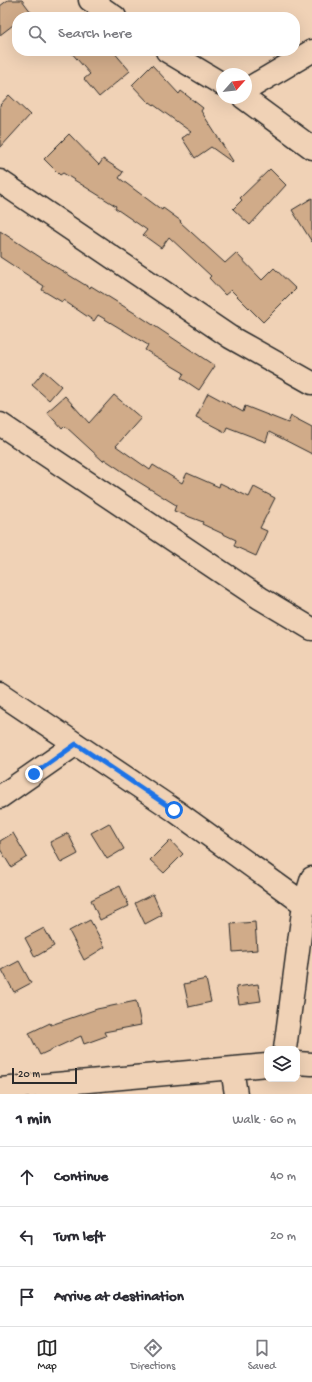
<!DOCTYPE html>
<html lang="en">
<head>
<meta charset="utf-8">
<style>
  :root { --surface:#fff; --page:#f2f2f3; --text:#2b2b33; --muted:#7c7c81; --line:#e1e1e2; --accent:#2b2b2b }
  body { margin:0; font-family:"Gochi Hand",sans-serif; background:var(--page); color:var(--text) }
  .controls { position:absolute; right:12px; bottom:12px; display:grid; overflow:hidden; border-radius:8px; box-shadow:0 4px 16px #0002 }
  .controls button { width:36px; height:36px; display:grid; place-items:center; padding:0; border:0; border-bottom:1px solid var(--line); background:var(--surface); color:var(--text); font:20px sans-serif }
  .compass { position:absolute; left:216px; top:68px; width:36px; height:36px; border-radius:50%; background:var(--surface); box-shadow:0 4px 16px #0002; rotate:63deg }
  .scale { position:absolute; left:12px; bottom:10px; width:65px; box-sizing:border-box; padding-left:4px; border:2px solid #2b2b2b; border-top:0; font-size:11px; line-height:14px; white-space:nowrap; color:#2b2b2b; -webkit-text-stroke:3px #f0d2b6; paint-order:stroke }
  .stop { position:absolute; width:12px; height:12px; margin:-9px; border:3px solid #1a73e8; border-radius:50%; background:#fff }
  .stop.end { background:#1a73e8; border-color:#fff; box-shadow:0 1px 4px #0008 }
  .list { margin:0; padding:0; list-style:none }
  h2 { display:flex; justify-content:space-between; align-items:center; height:52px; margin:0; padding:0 16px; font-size:17px }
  h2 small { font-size:13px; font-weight:400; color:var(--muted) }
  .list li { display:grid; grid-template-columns:26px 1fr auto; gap:12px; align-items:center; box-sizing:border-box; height:60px; padding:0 16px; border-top:1px solid var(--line) }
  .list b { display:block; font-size:15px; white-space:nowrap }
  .list em { font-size:13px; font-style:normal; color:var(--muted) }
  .icon { flex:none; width:22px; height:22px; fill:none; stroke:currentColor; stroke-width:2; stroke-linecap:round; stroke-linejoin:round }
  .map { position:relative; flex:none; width:312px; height:1094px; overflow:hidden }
  .search { position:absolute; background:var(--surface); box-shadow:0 4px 16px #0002; left:12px; right:12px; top:12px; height:44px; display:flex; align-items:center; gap:10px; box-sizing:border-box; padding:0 14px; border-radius:16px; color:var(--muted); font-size:15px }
  .sheet { height:232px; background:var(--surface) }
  nav { display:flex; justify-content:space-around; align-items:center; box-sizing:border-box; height:56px; border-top:1px solid var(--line); background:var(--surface); font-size:11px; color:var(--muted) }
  nav a { display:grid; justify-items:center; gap:2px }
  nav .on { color:var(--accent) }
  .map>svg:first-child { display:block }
</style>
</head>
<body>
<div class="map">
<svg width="312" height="1094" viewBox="0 0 312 1094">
  <rect width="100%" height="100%" fill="#f0d2b6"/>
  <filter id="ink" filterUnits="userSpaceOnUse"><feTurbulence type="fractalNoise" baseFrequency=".025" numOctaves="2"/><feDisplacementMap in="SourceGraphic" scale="8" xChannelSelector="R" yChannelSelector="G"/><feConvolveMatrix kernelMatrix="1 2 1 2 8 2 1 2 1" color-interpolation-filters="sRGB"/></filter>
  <g filter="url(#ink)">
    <path fill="#d0ab89" stroke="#2b2b2b" d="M 8,0 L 22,0 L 31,12 L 24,17 L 17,17 L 17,22 L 0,35 L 0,6 Z
      M 70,51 L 113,51 L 130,71 L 99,97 L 84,79 L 90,74 Z
      M 152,65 L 179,94 L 181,91 L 203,108 L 201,111 L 233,161 L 232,162 L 211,147 L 195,158 L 182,138 L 191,132 L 150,102 L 149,103 L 132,85 Z
      M 9,95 L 30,115 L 0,148 L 0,105 Z
      M 69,134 L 99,165 L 103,159 L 123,172 L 119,178 L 162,210 L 163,208 L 181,221 L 180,222 L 225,263 L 236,253 L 262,280 L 274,268 L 296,289 L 263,322 L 231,290 L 225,295 L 209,278 L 211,276 L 169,237 L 161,248 L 143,235 L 147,230 L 115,208 L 116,206 L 63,173 L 60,175 L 44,159 Z
      M 270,169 L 286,185 L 250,225 L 233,209 L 242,200 L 240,198 Z
      M 312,198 L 312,242 L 292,210 Z
      M 0,231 L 46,261 L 90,288 L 91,286 L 141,317 L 215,366 L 199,390 L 181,378 L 184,373 L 145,350 L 148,345 L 98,315 L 94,321 L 63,300 L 62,302 L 42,290 L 44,286 L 0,257 Z
      M 44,371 L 61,386 L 49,400 L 32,385 Z
      M 208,393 L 243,412 L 245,406 L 288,423 L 291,416 L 312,427 L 312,454 L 269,432 L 266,442 L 227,427 L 225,432 L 196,417 Z
      M 114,395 L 141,418 L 116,446 L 150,470 L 153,465 L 182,483 L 187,473 L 219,487 L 220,483 L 249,497 L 254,487 L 275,498 L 260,528 L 267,531 L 256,556 L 234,546 L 236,540 L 202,524 L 203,522 L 174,511 L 176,505 L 134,479 L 104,459 L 103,461 L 65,426 L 62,429 L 47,412 L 65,396 L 89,423 Z
      M 109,823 L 124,849 L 107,859 L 91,833 Z
      M 13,833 L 27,857 L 11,867 L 0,849 L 0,841 Z
      M 68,833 L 78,854 L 61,863 L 50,842 Z
      M 170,840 L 183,854 L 164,873 L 150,860 Z
      M 120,886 L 129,906 L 100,920 L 91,900 Z
      M 153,894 L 162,915 L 145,924 L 135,903 Z
      M 90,920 L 105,947 L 84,960 L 69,931 Z
      M 255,922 L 257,950 L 233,952 L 231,924 Z
      M 44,928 L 54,946 L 35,957 L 25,938 Z
      M 19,961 L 31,983 L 14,992 L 2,970 Z
      M 206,979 L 211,1002 L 189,1007 L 184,984 Z
      M 258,984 L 261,1001 L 239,1004 L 236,987 Z
      M 136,1001 L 141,1025 L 104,1032 L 106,1036 L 84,1044 L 81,1036 L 40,1055 L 29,1033 L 50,1023 L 51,1025 L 97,1009 Z"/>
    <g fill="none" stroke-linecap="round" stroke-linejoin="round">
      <defs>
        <path id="street" d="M 90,0 L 115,17
          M 167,51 L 222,84
          M 246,90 L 312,51
          M 244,98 L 312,148
          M 0,181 L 230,337 L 312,383
          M 0,424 L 260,598 L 312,629
          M 0,693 L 174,810 L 304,904
          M 0,797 L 76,744
          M 285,1049 L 304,904 L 312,878
          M 297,1063 L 312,1064
          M 232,1069 L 236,1094
          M 0,1089 L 267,1065"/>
      </defs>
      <use href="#street" stroke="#2b2b2b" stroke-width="25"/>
      <use href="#street" stroke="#f0d2b6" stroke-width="22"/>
    </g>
  </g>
  <g fill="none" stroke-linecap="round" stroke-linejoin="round" filter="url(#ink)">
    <path stroke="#1a73e8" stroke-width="5" d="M 34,774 L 76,744 L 174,810"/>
  </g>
</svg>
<div class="controls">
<button><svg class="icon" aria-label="layers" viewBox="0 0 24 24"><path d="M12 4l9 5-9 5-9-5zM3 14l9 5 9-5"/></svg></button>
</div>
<svg class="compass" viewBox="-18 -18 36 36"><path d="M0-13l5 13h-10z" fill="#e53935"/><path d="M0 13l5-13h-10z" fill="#7c7c81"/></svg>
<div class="scale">20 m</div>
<div class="stop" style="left:174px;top:810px"></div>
<div class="stop end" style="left:34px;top:774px"></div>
<div class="search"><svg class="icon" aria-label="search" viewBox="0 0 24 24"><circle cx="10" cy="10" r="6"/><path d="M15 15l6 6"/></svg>Search here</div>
</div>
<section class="sheet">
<h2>1 min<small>Walk · 60 m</small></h2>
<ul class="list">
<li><svg class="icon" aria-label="ahead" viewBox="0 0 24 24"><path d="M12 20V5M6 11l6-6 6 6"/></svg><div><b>Continue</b></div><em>40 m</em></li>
<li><svg class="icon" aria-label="left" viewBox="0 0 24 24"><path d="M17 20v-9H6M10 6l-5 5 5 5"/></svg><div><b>Turn left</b></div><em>20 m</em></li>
<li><svg class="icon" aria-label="arrive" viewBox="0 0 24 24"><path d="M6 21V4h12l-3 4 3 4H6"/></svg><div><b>Arrive at destination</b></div></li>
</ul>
</section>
<nav>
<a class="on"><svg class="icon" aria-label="map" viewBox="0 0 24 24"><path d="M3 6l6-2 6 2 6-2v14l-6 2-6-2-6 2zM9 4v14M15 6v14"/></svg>Map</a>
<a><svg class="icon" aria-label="directions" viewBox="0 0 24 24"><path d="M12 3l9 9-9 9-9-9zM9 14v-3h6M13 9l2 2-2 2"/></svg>Directions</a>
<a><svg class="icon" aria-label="saved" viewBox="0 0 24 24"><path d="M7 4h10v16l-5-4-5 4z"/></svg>Saved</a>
</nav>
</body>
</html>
